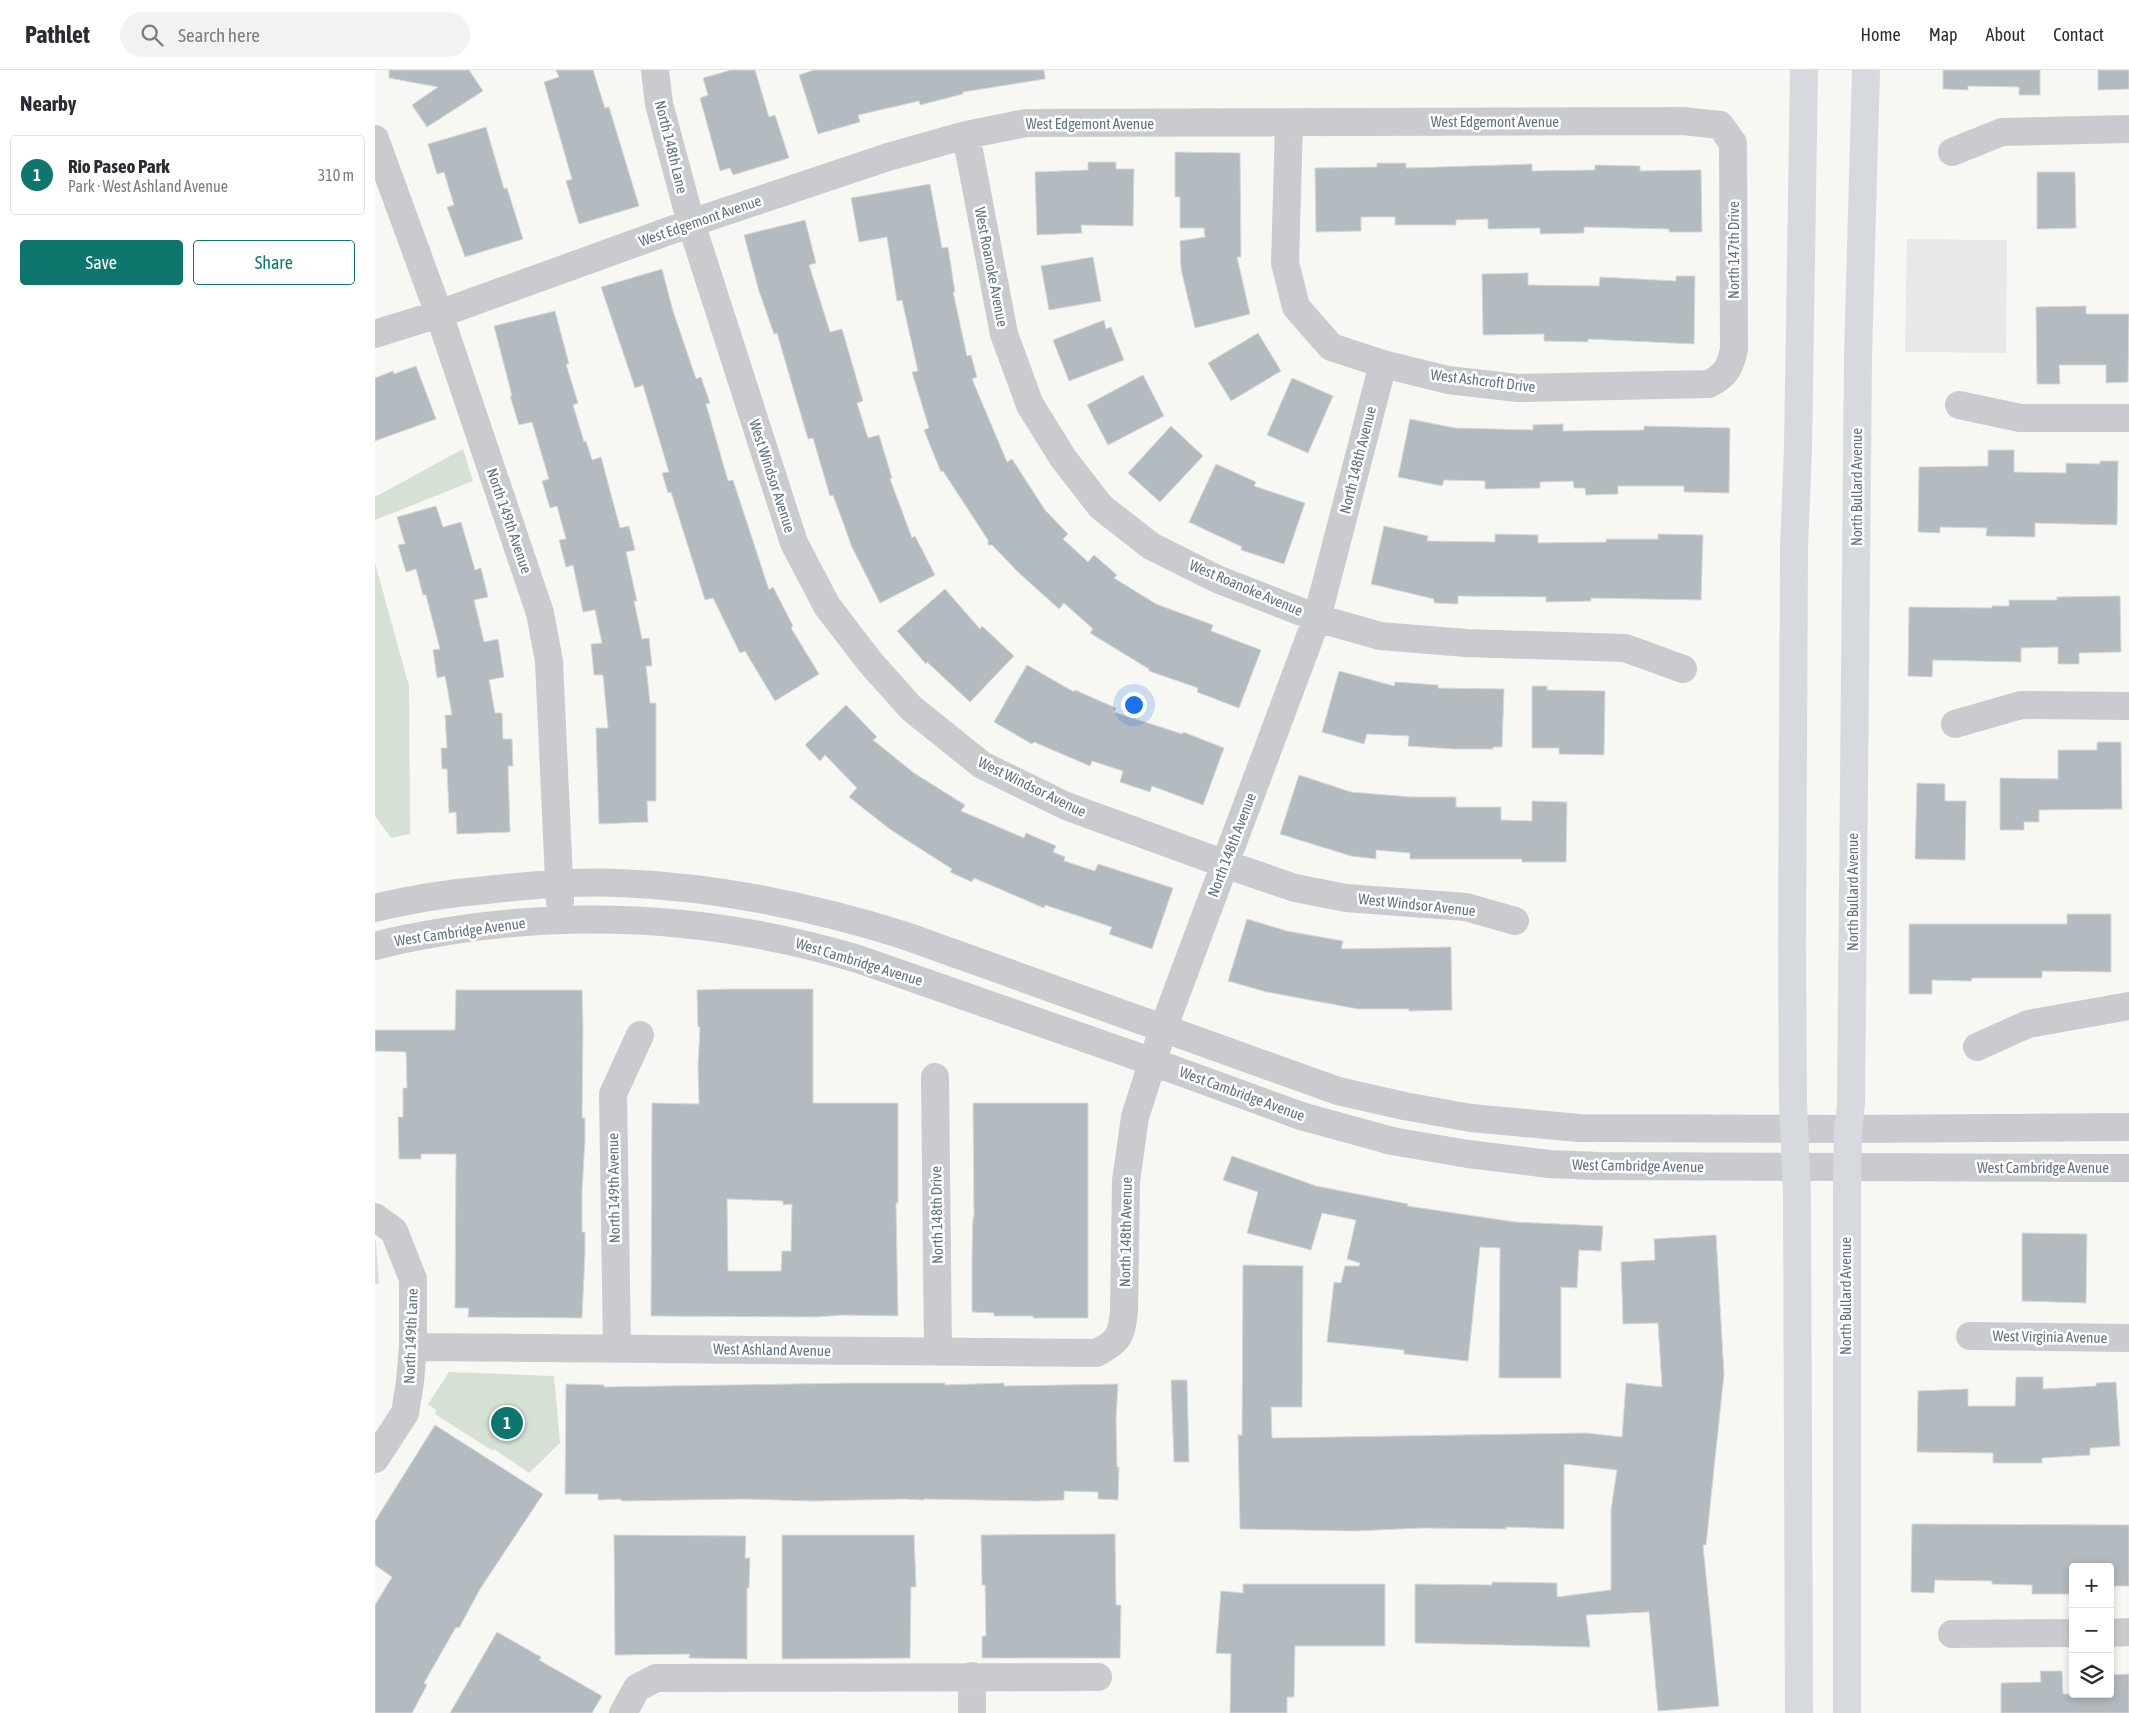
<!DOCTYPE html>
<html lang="en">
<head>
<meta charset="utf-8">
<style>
  :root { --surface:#fff; --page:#f2f2f3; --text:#2b2b33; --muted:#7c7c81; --line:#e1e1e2; --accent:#0f766e }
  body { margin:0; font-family:"Asap Condensed",sans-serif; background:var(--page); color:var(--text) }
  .controls { position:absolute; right:15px; bottom:15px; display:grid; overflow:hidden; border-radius:5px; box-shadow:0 2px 8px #0003 }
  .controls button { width:45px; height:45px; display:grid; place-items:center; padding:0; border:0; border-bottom:1px solid var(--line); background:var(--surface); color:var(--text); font:25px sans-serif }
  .you { position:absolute; left:758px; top:634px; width:18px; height:18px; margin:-12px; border:4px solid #fff; border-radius:50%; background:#1a73e8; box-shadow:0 0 0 8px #1a73e833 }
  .badge { display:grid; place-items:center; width:32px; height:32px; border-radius:50%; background:var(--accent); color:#fff; font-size:16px; font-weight:700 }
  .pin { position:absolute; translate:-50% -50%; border:2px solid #fff; box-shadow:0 1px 5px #0006 }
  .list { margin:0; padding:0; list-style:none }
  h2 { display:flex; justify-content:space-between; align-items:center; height:65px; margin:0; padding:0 20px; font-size:21px }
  h2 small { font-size:16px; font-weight:400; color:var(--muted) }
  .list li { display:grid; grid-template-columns:32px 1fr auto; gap:15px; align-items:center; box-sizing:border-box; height:80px; margin:0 10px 10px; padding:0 10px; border:1px solid var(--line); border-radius:5px }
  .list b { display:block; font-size:19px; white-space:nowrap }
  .list p { margin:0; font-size:16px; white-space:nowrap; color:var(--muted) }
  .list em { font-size:16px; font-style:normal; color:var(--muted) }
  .actions { display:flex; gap:10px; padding:15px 20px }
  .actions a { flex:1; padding:11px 0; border:1px solid var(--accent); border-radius:5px; text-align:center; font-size:18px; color:var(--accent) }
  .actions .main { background:var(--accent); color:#fff }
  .icon { flex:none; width:28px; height:28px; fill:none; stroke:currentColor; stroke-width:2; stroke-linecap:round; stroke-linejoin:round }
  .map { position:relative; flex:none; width:1754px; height:1643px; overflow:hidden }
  header { display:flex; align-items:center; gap:30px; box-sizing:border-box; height:70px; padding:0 25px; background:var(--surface); border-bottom:1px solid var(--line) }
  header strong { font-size:24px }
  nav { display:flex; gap:28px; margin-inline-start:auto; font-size:18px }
  .search { width:350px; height:45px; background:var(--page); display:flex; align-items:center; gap:12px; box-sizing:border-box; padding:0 18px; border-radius:28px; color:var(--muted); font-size:19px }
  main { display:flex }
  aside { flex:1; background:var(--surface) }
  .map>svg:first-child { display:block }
</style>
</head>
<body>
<header>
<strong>Pathlet</strong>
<div class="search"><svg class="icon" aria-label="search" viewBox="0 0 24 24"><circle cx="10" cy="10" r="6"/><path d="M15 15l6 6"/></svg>Search here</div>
<nav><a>Home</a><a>Map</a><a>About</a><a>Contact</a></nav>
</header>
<main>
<aside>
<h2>Nearby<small></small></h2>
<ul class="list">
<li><span class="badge">1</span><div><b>Rio Paseo Park</b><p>Park · West Ashland Avenue</p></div><em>310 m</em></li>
</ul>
<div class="actions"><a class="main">Save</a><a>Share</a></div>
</aside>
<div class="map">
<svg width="1754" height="1643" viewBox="0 0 1754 1643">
  <rect width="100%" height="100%" fill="#f7f7f3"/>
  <path fill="#e7e8e7" d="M 1532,169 L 1632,170 L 1631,283 L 1530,282 Z"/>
  <path fill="#d7e0d4" d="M 88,379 L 98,411 L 0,450 L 0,427 Z
    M 0,493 L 34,616 L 35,764 L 16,768 L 0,746 Z
    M 0,1170 L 1,1171 L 4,1214 L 0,1214 Z
    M 74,1302 L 179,1306 L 185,1373 L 154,1403 L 119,1379 L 118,1381 L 60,1344 L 61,1340 L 53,1334 Z"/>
  <path fill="#b3bac0" stroke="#d8d9d6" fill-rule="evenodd" d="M 14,0 L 94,0 L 108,21 L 52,57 L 37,35 L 63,17 L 14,8 Z
    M 181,0 L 218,0 L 230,38 L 234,37 L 264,136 L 204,154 L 191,111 L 197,109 L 169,12 L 184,7 Z
    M 356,0 L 380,0 L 394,47 L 400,45 L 414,88 L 358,105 L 355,98 L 345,101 L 325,28 L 333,25 L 328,8 Z
    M 439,0 L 669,0 L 670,9 L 588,22 L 588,24 L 545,35 L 544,31 L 483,45 L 485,52 L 443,64 L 424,5 Z
    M 1568,0 L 1665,0 L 1665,25 L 1644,25 L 1644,17 L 1593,16 L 1593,20 L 1568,19 Z
    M 1723,0 L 1754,0 L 1754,19 L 1723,20 Z
    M 111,57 L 129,119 L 132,118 L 148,169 L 90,187 L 72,137 L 79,135 L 69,102 L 62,104 L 53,74 Z
    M 800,82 L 865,83 L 866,187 L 862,187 L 875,244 L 820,258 L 806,199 L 805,171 L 830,167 L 829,158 L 805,158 L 805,127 L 800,127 Z
    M 713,92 L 741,92 L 741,99 L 759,99 L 758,156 L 706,155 L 707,163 L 662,165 L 660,102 L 713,100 Z
    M 1002,93 L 1031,93 L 1031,98 L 1157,94 L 1157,101 L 1220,100 L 1220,95 L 1265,96 L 1265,101 L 1326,100 L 1327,162 L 1294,162 L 1294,159 L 1209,157 L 1209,163 L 1165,164 L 1165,158 L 1113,159 L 1113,149 L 1081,150 L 1081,155 L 1020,155 L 1020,147 L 986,147 L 986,161 L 941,162 L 940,98 L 1002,97 Z
    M 1662,102 L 1700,102 L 1701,158 L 1662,159 Z
    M 555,114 L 567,178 L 573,177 L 580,222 L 578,222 L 592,286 L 596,285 L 602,307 L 597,309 L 632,392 L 637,389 L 670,440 L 693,464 L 688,469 L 713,492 L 719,485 L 742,505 L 739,508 L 781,534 L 838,555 L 836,561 L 886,580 L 864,638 L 822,622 L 823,618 L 774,601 L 774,599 L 715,563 L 718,559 L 689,533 L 684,539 L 643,502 L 617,475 L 613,475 L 613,470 L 568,401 L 566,402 L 549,360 L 554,358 L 537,302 L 543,301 L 527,230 L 522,231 L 512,167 L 484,172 L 476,128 Z
    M 430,150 L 441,193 L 434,195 L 455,262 L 467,259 L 488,331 L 482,333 L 493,368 L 504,365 L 517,408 L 515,409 L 537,468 L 540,466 L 560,505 L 505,533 L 477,477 L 458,425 L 455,426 L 438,368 L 433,369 L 402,263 L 399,264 L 384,221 L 369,165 Z
    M 718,187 L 726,231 L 674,240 L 666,196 Z
    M 287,199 L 298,241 L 321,309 L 326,307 L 335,333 L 331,334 L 353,411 L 358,410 L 394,520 L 398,517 L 418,556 L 416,558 L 444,604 L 400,631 L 370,581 L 365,583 L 338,528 L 330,530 L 296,422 L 293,423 L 287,403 L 294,402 L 268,315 L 260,318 L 226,217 Z
    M 1153,203 L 1153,215 L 1224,216 L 1225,207 L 1301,211 L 1301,206 L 1320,206 L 1319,274 L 1213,269 L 1213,272 L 1169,271 L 1169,264 L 1108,265 L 1107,204 Z
    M 1711,236 L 1711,244 L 1754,244 L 1753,312 L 1731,313 L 1731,295 L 1684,295 L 1685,314 L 1662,314 L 1661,237 Z
    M 180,241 L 194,294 L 191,294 L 203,333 L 198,335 L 209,372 L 211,371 L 217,390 L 226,387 L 245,458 L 254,456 L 260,480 L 251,482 L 262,531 L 259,531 L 267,569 L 274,568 L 277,596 L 271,596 L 275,633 L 281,633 L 281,731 L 272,731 L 273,752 L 224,754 L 221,658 L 233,658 L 228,605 L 219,605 L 216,574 L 227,573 L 220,540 L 208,542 L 198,495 L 191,497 L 184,470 L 191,469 L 182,436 L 175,438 L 167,411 L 174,409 L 157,352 L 144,355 L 135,326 L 137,326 L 119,256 Z
    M 729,250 L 731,259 L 736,257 L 749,290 L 694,311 L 678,270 Z
    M 883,263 L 906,301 L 856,331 L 833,293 Z
    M 41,296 L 61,349 L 0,371 L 0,308 L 18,301 L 19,304 Z
    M 768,305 L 789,346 L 733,375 L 712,335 Z
    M 917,308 L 958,326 L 933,383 L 892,365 Z
    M 1035,349 L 1080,358 L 1158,360 L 1158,355 L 1188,354 L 1188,361 L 1269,360 L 1269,356 L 1355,358 L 1354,423 L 1309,422 L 1309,416 L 1243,416 L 1243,424 L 1211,425 L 1210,418 L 1199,418 L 1198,411 L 1165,412 L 1165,418 L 1110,419 L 1110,411 L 1069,410 L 1067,416 L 1023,407 Z
    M 796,356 L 828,386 L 785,432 L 753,403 Z
    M 1613,380 L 1639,380 L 1639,402 L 1691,403 L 1691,393 L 1725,394 L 1725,391 L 1743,391 L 1742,455 L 1660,453 L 1660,467 L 1611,466 L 1612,458 L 1565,457 L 1565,463 L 1543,462 L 1544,397 L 1613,396 Z
    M 841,394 L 881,412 L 879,416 L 930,433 L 909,494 L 866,480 L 867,477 L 814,452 Z
    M 61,436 L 68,457 L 86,452 L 100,500 L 106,498 L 113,527 L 99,530 L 109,572 L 123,569 L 129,607 L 114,610 L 120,643 L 127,643 L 128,669 L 137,669 L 138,696 L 133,696 L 135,762 L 82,764 L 81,742 L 74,743 L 72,699 L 67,699 L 66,678 L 72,678 L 70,645 L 77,645 L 70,606 L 62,608 L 58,580 L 65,579 L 51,525 L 48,525 L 41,499 L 31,502 L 23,475 L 30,474 L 22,447 Z
    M 1009,456 L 1053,466 L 1052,471 L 1120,472 L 1120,464 L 1163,465 L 1163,473 L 1231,472 L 1231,469 L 1283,469 L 1283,464 L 1328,465 L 1326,530 L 1216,528 L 1216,531 L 1171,532 L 1171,527 L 1083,526 L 1083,534 L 1059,533 L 1059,529 L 996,514 Z
    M 570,519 L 605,559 L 607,556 L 639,586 L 595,632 L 552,592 L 551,594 L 522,561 Z
    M 1745,526 L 1746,582 L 1704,583 L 1704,594 L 1683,594 L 1683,577 L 1646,578 L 1646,592 L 1558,590 L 1557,607 L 1533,606 L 1534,537 L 1617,538 L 1617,536 L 1634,536 L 1634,530 L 1682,530 L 1682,527 Z
    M 652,595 L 699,622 L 700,620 L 741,638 L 739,642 L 807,664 L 808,662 L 849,678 L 828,735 L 777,716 L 775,722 L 745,712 L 748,701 L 717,691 L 715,696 L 659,672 L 657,674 L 619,652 Z
    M 964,601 L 1019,616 L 1020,612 L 1063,615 L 1063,618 L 1129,619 L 1127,677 L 1118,677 L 1118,679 L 1078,679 L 1033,676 L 1034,666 L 992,664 L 989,674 L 947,662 Z
    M 1157,616 L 1172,616 L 1172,620 L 1230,621 L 1229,685 L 1184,684 L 1184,678 L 1157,678 Z
    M 471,635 L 502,667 L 498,670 L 539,703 L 590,735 L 586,741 L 649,768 L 651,763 L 681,776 L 678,782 L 690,787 L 689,791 L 720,801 L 723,794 L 798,818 L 777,879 L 734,864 L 737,857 L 670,835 L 669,838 L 599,808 L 597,812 L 575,802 L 577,799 L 516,760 L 474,727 L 482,718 L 450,685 L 445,691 L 430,675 Z
    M 1722,672 L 1746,672 L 1747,739 L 1664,740 L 1664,752 L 1649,752 L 1649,760 L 1625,760 L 1625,708 L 1683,709 L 1683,680 L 1722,680 Z
    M 924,705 L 976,722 L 1036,727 L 1081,727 L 1081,737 L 1126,737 L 1126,750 L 1157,751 L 1157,731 L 1192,732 L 1191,792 L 1147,792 L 1147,789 L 1035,789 L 1035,783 L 1001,780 L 1001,789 L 976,786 L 905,764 Z
    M 1542,713 L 1570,714 L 1570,731 L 1591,731 L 1590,790 L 1540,789 Z
    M 1692,844 L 1736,844 L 1736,902 L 1667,901 L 1667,908 L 1597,908 L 1596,911 L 1557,910 L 1557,924 L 1534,924 L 1534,854 L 1692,854 Z
    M 872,849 L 912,861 L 968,871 L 966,879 L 1076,877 L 1077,940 L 1034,941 L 1034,939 L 983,939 L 892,922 L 853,911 Z
    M 356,919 L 438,919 L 438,1033 L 523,1033 L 523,1133 L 521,1133 L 523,1246 L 469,1245 L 440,1247 L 276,1246 L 277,1033 L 324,1034 L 323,996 L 325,957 L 323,957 L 322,920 ZM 352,1129 L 408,1131 L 408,1135 L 417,1134 L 416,1181 L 407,1181 L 406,1201 L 353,1201 Z
    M 81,920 L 207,920 L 208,957 L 207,1048 L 210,1048 L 210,1071 L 207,1120 L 207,1162 L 210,1162 L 210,1183 L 207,1248 L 93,1247 L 94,1238 L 80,1238 L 81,1084 L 46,1084 L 46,1089 L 24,1089 L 23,1047 L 28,1047 L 28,1018 L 32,1018 L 31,982 L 0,981 L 0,960 L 80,960 Z
    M 598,1033 L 713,1033 L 713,1248 L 658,1248 L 658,1246 L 619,1246 L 619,1243 L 597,1242 L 597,1184 L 598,1147 L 599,1147 Z
    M 857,1086 L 941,1116 L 1033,1134 L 1032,1136 L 1140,1152 L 1228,1156 L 1226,1181 L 1204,1180 L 1202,1218 L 1186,1217 L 1186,1308 L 1124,1308 L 1125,1178 L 1105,1177 L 1093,1291 L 1029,1284 L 1029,1280 L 952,1272 L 959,1212 L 966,1213 L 970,1196 L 984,1196 L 985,1193 L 972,1189 L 981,1150 L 947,1143 L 936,1180 L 872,1163 L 883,1122 L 848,1110 Z
    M 1647,1163 L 1712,1164 L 1711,1233 L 1647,1231 Z
    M 1341,1165 L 1349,1304 L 1331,1475 L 1328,1475 L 1344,1636 L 1283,1641 L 1274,1542 L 1211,1545 L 1215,1577 L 1040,1573 L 1040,1514 L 1117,1515 L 1117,1512 L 1182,1513 L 1182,1527 L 1236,1520 L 1236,1440 L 1242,1400 L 1189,1394 L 1189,1459 L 1131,1457 L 1131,1459 L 1048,1458 L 980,1461 L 865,1459 L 863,1365 L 867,1365 L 868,1195 L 928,1196 L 927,1337 L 896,1337 L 897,1368 L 1211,1363 L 1247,1367 L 1251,1313 L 1287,1317 L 1283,1253 L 1248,1254 L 1246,1192 L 1280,1190 L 1279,1169 Z
    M 1641,1307 L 1668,1307 L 1668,1319 L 1721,1316 L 1721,1313 L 1741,1312 L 1745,1376 L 1715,1378 L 1715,1385 L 1667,1388 L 1667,1393 L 1618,1393 L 1618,1383 L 1542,1382 L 1543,1321 L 1593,1319 L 1593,1336 L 1640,1336 Z
    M 796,1310 L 812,1310 L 814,1392 L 799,1392 Z
    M 478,1313 L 570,1313 L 570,1315 L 629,1313 L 629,1316 L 743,1314 L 741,1348 L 742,1397 L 744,1397 L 743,1430 L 723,1429 L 723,1422 L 689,1421 L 689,1430 L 663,1431 L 549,1429 L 549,1430 L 529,1429 L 436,1431 L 369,1429 L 246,1431 L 246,1429 L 223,1430 L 223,1424 L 190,1424 L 191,1314 L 229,1315 L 229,1317 Z
    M 60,1355 L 168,1424 L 105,1519 L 84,1558 L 81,1557 L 49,1613 L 52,1615 L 37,1643 L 0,1643 L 0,1535 L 17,1507 L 0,1495 L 0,1451 Z
    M 1537,1454 L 1754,1455 L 1754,1516 L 1735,1516 L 1735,1497 L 1698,1497 L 1698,1524 L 1657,1524 L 1657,1515 L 1617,1514 L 1617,1511 L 1560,1510 L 1559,1523 L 1536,1522 Z
    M 740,1464 L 741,1535 L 746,1535 L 745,1588 L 607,1588 L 607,1566 L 611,1566 L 610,1515 L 607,1515 L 606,1465 Z
    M 239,1465 L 371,1466 L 370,1488 L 375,1488 L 374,1518 L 372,1518 L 372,1589 L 314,1588 L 315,1584 L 240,1585 Z
    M 407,1465 L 539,1465 L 541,1517 L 536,1517 L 535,1588 L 407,1589 Z
    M 868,1514 L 1010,1514 L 1010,1576 L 920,1576 L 919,1627 L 912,1627 L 912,1643 L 855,1643 L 856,1584 L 841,1583 L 846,1521 L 868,1523 Z
    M 122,1562 L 166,1587 L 164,1590 L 227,1626 L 217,1643 L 75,1643 Z
    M 1665,1601 L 1687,1601 L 1688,1624 L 1735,1624 L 1735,1605 L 1754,1604 L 1754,1643 L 1626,1643 L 1626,1613 L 1666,1612 Z"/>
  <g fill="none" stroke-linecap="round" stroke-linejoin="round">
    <path stroke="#c9cbcf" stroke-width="28" d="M 280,0 L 284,34 L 316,153 L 419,473 L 452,536 L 495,592 L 536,638 L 607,695 L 691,736 L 850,794 L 920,818 L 971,828 L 1091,837 L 1140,851
      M 591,65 L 629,264 L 655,335 L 688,388 L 726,437 L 776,476 L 842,509 L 942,548 L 1005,566 L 1091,573 L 1250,578 L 1308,599
      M 0,69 L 64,244 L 165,543 L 174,591 L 185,831
      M 1577,82 L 1627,62 L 1754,59
      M 0,264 L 64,244 L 316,153 L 513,87 L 591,65 L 651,53 L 1308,51 L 1345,55 L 1358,73 L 1359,279 C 1355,298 1351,305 1334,314 L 1143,318 L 1073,310 L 1008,294 L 956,277 L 921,237 L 910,193 L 914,53
      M 1584,335 L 1645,348 L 1754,348
      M 1580,654 L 1646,635 L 1754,636
      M 0,838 C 37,829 75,823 112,820 C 156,815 201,811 245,813 C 342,817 436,836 528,865 L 963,1021 L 1029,1036 L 1096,1048 L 1204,1058 L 1473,1059 L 1754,1057
      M 0,876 C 24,869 50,865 74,861 C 211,839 350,849 483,889 L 778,992 L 926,1046 L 1017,1071 L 1093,1084 L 1174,1094 L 1224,1096 L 1754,1098
      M 1602,977 L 1653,954 L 1754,936
      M 560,1007 L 563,1282
      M 0,1147 L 19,1161 L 38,1209 L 38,1277 L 35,1312 L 30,1343 L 0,1389
      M 1595,1266 L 1754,1268
      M 38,1277 L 721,1283 C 744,1272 747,1265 749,1241 L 751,1111 L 760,1047 L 788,959 L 942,548 L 1008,294
      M 242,1277 L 238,1024 L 265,965
      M 1735,1563 L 1754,1562
      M 1577,1564 L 1698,1563
      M 597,1606 L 597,1643
      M 248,1643 L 262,1618 L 281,1608 L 723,1607"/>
    <path stroke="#d6dadf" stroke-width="28" d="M 1424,1643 L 1422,1123 L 1418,1033 L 1417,876 L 1419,479 L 1423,379 L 1429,0
      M 1472,1643 L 1472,1120 L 1473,1059 L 1476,1035 L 1483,286 L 1491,0"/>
  </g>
  <g text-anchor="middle" stroke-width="5" stroke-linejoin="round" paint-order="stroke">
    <g font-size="15" fill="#637287" stroke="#fff">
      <text x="1120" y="57">West Edgemont Avenue</text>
      <text x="715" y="59">West Edgemont Avenue</text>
      <text transform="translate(296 77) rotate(76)" y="5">North 148th Lane</text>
      <text transform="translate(325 151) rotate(-19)" y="5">West Edgemont Avenue</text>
      <text transform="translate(1359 180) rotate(-90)" y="5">North 147th Drive</text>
      <text transform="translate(616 197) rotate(79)" y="5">West Roanoke Avenue</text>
      <text transform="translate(1108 311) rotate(7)" y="5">West Ashcroft Drive</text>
      <text transform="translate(983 390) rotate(-76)" y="5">North 148th Avenue</text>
      <text transform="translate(397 406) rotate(72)" y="5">West Windsor Avenue</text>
      <text transform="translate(1482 417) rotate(-90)" y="5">North Bullard Avenue</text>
      <text transform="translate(134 451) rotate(71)" y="5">North 149th Avenue</text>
      <text transform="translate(871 518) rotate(23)" y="5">West Roanoke Avenue</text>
      <text transform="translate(657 717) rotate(26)" y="5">West Windsor Avenue</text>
      <text transform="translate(857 775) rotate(-69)" y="5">North 148th Avenue</text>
      <text transform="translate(1478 822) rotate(-90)" y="5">North Bullard Avenue</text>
      <text transform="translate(1042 835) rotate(6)" y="5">West Windsor Avenue</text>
      <text transform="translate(85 862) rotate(-8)" y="5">West Cambridge Avenue</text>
      <text transform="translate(484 892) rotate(17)" y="5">West Cambridge Avenue</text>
      <text transform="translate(867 1024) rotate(20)" y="5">West Cambridge Avenue</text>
      <text transform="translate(1263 1096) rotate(1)" y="5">West Cambridge Avenue</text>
      <text x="1668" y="1103">West Cambridge Avenue</text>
      <text transform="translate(239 1118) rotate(-91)" y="5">North 149th Avenue</text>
      <text transform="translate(562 1145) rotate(-91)" y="5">North 148th Drive</text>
      <text transform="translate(751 1162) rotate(-89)" y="5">North 148th Avenue</text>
      <text transform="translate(1471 1226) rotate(-90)" y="5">North Bullard Avenue</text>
      <text transform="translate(36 1266) rotate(-88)" y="5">North 149th Lane</text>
      <text transform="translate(1675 1267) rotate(1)" y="5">West Virginia Avenue</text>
      <text transform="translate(397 1280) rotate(1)" y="5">West Ashland Avenue</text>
    </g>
  </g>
</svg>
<div class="controls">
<button>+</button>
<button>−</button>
<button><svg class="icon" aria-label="layers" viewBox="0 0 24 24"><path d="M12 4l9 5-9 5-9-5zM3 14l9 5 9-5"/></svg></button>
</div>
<div class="you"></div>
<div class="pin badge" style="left:132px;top:1353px">1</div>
</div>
</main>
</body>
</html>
